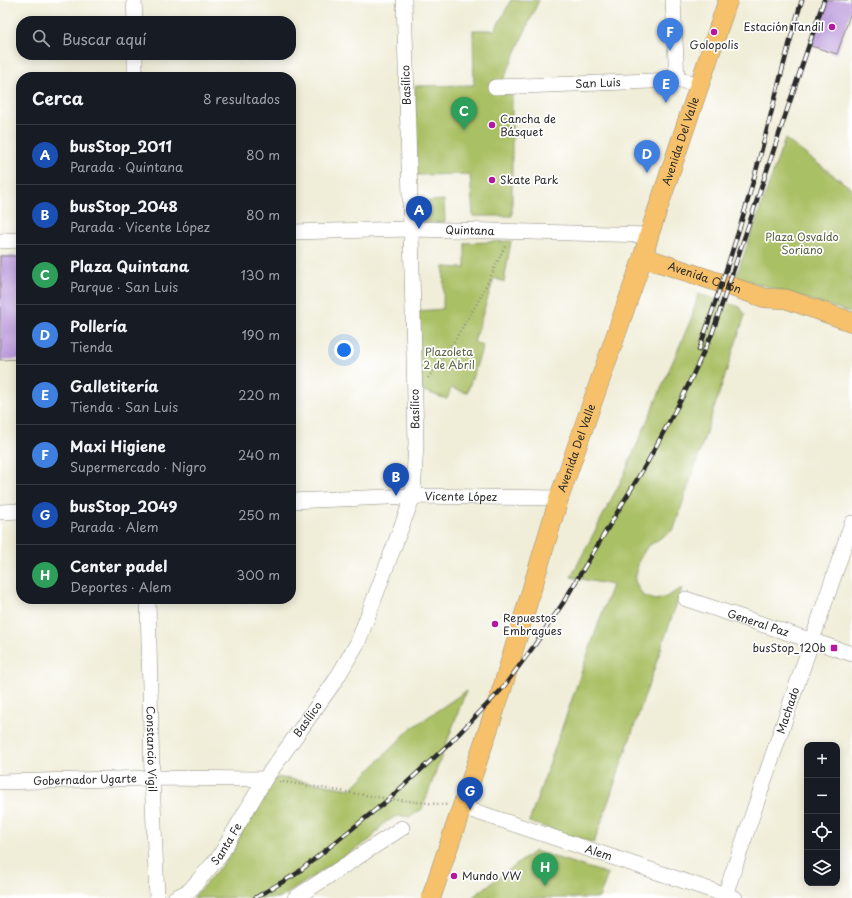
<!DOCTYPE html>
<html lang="es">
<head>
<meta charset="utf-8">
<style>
  :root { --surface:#171b24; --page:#20242c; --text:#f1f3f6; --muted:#9ea1a6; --line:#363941; --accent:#d690ce }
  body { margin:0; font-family:"Playpen Sans",sans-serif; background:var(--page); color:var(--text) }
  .controls { position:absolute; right:12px; bottom:12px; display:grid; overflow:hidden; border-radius:8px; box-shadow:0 2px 10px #0003 }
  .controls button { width:36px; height:36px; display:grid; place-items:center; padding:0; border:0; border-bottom:1px solid var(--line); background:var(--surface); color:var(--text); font:20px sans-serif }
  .you { position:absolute; left:344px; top:350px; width:14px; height:14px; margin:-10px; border:3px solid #fff; border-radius:50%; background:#1a73e8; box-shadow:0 0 0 6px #1a73e833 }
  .badge { display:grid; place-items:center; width:26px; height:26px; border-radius:50%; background:var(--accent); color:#fff; font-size:13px; font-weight:700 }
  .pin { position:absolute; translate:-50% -33px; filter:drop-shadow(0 1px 2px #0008) }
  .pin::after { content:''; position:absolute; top:21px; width:14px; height:12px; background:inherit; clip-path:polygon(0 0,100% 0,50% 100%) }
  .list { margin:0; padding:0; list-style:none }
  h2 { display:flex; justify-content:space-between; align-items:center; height:52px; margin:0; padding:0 16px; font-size:17px }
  h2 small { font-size:13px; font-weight:400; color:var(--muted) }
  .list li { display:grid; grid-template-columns:26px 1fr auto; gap:12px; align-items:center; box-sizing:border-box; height:60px; padding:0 16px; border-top:1px solid var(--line) }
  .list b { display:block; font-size:15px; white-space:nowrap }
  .list p { margin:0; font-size:13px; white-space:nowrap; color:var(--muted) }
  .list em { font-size:13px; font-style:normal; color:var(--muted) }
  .icon { flex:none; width:22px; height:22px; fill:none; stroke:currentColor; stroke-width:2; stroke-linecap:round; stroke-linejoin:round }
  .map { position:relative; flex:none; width:852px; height:898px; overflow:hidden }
  .search { position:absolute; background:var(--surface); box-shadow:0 2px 10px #0003; left:16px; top:16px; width:280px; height:44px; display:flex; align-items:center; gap:10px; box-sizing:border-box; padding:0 14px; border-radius:16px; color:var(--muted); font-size:15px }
  .panel { position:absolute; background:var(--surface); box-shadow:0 2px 10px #0003; left:16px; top:72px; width:280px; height:532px; border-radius:16px }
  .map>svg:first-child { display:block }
</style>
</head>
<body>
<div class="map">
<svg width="852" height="898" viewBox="0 0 852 898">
  <rect width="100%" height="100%" fill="#fff"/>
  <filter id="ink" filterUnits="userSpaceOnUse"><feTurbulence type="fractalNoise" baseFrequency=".025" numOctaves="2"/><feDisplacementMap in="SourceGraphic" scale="8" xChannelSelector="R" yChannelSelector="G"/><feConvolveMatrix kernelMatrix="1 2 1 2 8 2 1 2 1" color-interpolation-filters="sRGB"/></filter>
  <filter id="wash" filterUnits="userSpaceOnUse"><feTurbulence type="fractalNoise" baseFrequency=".012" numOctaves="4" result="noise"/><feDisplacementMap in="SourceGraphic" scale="16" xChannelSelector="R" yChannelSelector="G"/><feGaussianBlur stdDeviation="0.9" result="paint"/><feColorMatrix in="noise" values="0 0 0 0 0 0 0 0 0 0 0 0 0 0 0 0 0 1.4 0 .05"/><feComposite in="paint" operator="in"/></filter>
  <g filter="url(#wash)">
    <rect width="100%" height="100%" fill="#f0edd8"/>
    <path fill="#aac065" stroke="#6a7648" d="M 511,0 L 539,0 L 502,83 L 512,83 L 512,216 L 473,216 L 470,174 L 416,175 L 415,86 L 474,85 L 473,30 L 495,30 Z
      M 785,139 L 852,189 L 852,313 L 736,277 Z
      M 444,200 L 445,222 L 418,223 L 417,202 Z
      M 511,241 L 504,282 L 494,278 L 474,342 L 483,346 L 467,393 L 451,388 L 447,399 L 421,390 L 418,311 L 443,309 L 444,267 L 465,268 L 465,243 Z
      M 698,294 L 740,307 L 745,315 L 674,529 L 647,547 L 639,560 L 635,581 L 643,596 L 656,600 L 666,597 L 682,588 L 594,843 L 529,822 L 612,585 L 571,577 L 623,477 L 692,317 Z
      M 466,691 L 422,809 L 410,817 L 397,816 L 384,823 L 371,839 L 280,898 L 193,898 L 228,858 L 257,803 L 277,777 L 351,789 L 409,730 Z
      M 535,851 L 608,874 L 599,898 L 471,898 Z"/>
    <g id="blocks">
      <path fill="#b693d8" d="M 826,0 L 852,0 L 852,9 L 837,54 L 811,46 Z
        M 0,256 L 21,256 L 21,359 L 0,360 Z"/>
    </g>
  </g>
  <g filter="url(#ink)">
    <use href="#blocks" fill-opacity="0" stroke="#8e8c82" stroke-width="1"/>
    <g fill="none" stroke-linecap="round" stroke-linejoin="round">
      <defs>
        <g id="minor">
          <path d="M 134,0 L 135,21"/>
          <path d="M 673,0 L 677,80"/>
          <path d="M 135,55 L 135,77"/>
          <path id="s1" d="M 495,87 L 677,80 L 700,84"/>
          <path id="s2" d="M 291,232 L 411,229 L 649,235"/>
          <path d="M 0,241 L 21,240"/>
          <path id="s3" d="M 291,501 L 413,496 L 559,498"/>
          <path d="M 0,512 L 21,511"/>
          <path id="s4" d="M 148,599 L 152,778 L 157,898"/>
          <path id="s5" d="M 686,599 L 852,654"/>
          <path id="s6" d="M 0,782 L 152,778 L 265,779"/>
          <path id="s7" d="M 462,807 L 735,898"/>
          <path id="s8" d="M 175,898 L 189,891 L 219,857 L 265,779 L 335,681 L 358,642 L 413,496 L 416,443 L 411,229 L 404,0"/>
          <path d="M 295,898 L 402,828"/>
          <path id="s9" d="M 724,898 L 852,523"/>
        </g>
        <g id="major">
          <path id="s10" d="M 643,257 L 765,298 L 786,299 L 852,322"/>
          <path id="s11" d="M 431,898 L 502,689 L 559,498 L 643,257 L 649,235 L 728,0"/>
        </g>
      </defs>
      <use href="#minor" stroke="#8e8c82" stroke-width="16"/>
      <use href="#major" stroke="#8e8c82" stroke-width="20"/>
      <path stroke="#8e8c82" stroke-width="2.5" stroke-dasharray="1 3" stroke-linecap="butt" d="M 428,378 L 453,343 L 479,300 L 506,244
        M 279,781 L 389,799 L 447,805"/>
      <use href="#minor" stroke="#fff" stroke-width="15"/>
      <use href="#major" stroke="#f6c16b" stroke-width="19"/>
      <defs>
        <path id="rail" d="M 699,350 C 721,286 743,222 760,156 C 774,104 786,51 802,0
          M 255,898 L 296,874 L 389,799 L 449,744 L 502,689 L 534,646 L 563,603 L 648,461 L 683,396 L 712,334 L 824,0"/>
      </defs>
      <use href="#rail" stroke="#2b2b2b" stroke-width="4.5"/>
      <use href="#rail" stroke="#fff" stroke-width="3" stroke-dasharray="9" stroke-linecap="butt"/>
    </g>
  </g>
  <g fill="#b5179e" stroke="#fff" stroke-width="1.5">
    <circle cx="832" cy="27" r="4"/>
    <circle cx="714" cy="32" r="4"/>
    <circle cx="492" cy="125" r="4"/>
    <circle cx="492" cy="180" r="4"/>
    <circle cx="495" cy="624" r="4"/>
    <rect x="830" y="644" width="8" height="8" rx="2"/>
    <circle cx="454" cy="876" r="4"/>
  </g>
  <g text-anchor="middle" stroke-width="3.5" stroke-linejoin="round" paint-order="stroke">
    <g font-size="11" fill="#2b2b2b" stroke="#fff" text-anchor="start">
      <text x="824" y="31" text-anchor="end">Estación Tandil</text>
      <text x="714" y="49" text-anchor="middle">Golopolis</text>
      <text x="500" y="123">Cancha de<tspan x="500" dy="13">Básquet</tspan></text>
      <text x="500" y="184">Skate Park</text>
      <text x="503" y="622">Repuestos<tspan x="503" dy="13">Embragues</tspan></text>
      <text x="826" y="652" text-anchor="end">busStop_120b</text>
      <text x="462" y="880">Mundo VW</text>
    </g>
    <g font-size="11" fill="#2b2b2b" stroke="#fff">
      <text dy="4" stroke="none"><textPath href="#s1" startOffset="103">San Luis</textPath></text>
      <text transform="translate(406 85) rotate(-92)" y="4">Basílico</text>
      <text dy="4" stroke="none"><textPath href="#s11" startOffset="797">Avenida Del Valle</textPath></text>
      <text dy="4" stroke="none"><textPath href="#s2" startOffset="179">Quintana</textPath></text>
      <text dy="4" stroke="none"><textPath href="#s10" startOffset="65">Avenida Colón</textPath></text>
      <text transform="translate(415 409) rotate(-91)" y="4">Basílico</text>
      <text dy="4" stroke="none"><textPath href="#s11" startOffset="473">Avenida Del Valle</textPath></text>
      <text dy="4" stroke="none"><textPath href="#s3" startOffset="170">Vicente López</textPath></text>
      <text dy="4" stroke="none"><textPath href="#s5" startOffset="76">General Paz</textPath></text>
      <text dy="4" stroke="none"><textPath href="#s9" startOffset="198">Machado</textPath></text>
      <text dy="4" stroke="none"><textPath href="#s8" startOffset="225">Basílico</textPath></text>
      <text dy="4" stroke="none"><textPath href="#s4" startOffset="150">Constancio Vigil</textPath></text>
      <text dy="4" stroke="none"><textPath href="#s6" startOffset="85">Gobernador Ugarte</textPath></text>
      <text dy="4" stroke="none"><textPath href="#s8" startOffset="76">Santa Fe</textPath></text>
      <text dy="4" stroke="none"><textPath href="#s7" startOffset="144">Alem</textPath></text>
    </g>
    <g font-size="11" fill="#575f3f" stroke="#fff">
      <text x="802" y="241">Plaza Osvaldo<tspan x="802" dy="13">Soriano</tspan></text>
      <text x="449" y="356">Plazoleta<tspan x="449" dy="13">2 de Abril</tspan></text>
    </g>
  </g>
</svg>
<div class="controls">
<button>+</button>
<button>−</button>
<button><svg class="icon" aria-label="locate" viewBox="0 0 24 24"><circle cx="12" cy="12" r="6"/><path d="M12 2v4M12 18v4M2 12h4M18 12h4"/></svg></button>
<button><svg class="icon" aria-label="layers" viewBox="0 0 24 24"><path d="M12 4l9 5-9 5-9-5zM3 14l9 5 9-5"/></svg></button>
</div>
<div class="you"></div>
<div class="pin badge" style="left:419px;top:229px;background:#1a4fb4">A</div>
<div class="pin badge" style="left:396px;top:496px;background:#1a4fb4">B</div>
<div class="pin badge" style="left:464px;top:130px;background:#2e9e5b">C</div>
<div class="pin badge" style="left:647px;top:173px;background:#3f7fe0">D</div>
<div class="pin badge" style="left:666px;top:103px;background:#3f7fe0">E</div>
<div class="pin badge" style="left:670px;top:51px;background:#3f7fe0">F</div>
<div class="pin badge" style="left:470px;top:810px;background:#1a4fb4">G</div>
<div class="pin badge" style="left:545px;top:886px;background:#2e9e5b">H</div>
<div class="search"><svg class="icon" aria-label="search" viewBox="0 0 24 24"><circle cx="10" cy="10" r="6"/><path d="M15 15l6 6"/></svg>Buscar aquí</div>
<section class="panel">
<h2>Cerca<small>8 resultados</small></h2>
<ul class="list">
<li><span class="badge" style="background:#1a4fb4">A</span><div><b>busStop_2011</b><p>Parada · Quintana</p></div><em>80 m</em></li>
<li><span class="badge" style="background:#1a4fb4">B</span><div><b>busStop_2048</b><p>Parada · Vicente López</p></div><em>80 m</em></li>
<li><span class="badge" style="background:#2e9e5b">C</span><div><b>Plaza Quintana</b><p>Parque · San Luis</p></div><em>130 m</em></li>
<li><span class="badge" style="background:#3f7fe0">D</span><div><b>Pollería</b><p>Tienda</p></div><em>190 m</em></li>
<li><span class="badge" style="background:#3f7fe0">E</span><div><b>Galletitería</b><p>Tienda · San Luis</p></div><em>220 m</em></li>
<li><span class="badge" style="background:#3f7fe0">F</span><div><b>Maxi Higiene</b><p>Supermercado · Nigro</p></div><em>240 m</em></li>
<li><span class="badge" style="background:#1a4fb4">G</span><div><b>busStop_2049</b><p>Parada · Alem</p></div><em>250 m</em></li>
<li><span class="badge" style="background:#2e9e5b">H</span><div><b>Center padel</b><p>Deportes · Alem</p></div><em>300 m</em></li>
</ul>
</section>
</div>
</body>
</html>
